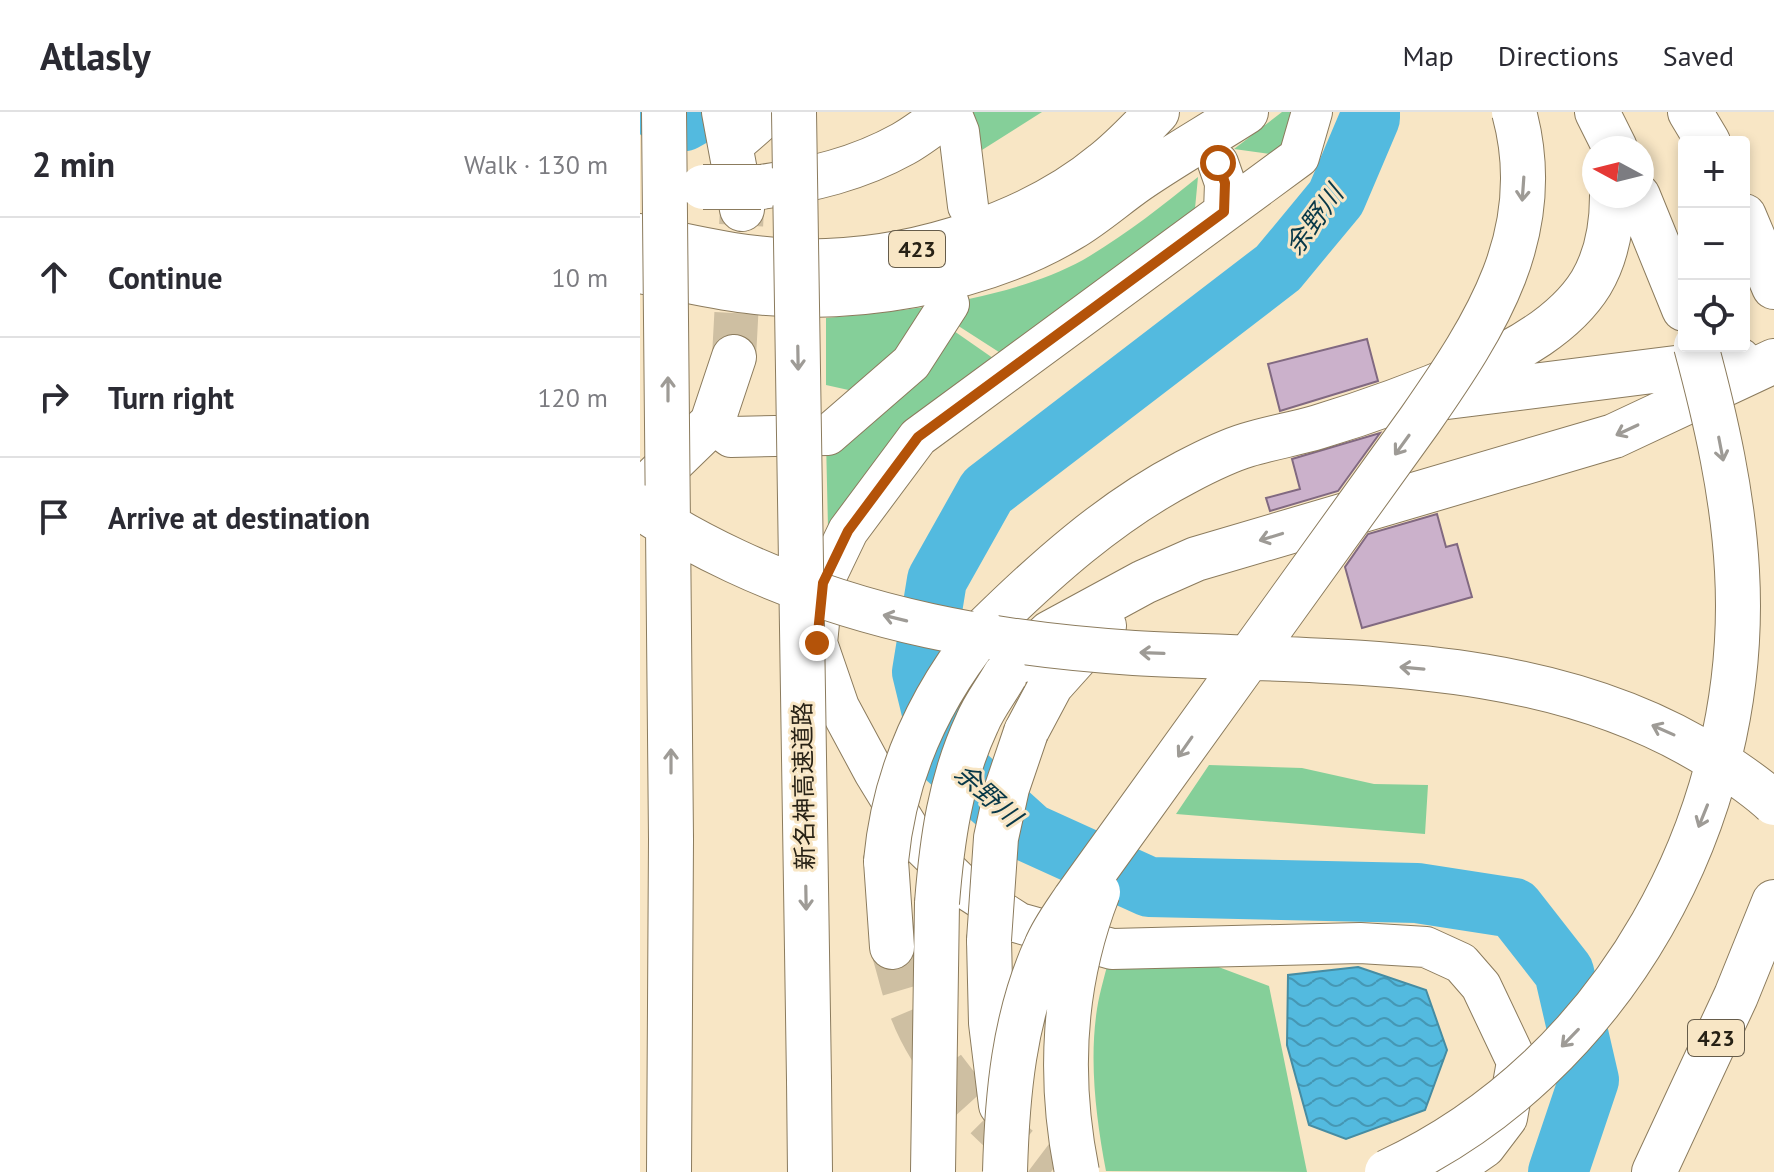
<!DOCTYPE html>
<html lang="en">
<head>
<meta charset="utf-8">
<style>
  :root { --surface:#fff; --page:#f7f7f7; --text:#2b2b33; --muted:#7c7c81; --line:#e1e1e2 }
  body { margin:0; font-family:"PT Sans","Noto Sans JP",sans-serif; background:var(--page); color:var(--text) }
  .controls { position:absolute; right:24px; top:24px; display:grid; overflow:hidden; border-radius:8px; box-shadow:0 4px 12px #0003 }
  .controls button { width:72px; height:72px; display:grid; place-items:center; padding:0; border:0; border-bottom:2px solid var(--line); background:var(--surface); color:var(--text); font:40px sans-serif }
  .compass { position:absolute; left:942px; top:24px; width:72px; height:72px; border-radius:50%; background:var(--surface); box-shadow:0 4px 12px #0003; rotate:277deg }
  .stop { position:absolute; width:24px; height:24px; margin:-18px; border:6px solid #b45309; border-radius:50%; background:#fff }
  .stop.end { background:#b45309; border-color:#fff; box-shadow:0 2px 8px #0008 }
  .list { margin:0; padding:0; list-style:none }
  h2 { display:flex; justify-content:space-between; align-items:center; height:104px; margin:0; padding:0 32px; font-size:34px }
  h2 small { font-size:26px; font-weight:400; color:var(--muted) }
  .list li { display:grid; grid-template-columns:52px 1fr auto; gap:24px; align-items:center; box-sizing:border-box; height:120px; padding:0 32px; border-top:2px solid var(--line) }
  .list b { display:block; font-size:30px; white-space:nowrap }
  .list em { font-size:26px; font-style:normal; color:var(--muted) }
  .icon { flex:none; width:44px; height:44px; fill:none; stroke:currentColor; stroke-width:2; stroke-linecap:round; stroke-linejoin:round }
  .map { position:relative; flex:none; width:1134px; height:1060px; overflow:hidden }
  header { display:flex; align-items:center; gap:48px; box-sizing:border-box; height:112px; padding:0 40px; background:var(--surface); border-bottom:2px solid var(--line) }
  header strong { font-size:38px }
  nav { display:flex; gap:44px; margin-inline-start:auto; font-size:28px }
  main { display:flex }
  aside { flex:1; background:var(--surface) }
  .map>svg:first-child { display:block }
</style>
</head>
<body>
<header>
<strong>Atlasly</strong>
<nav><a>Map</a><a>Directions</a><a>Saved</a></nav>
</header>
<main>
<aside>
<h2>2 min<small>Walk · 130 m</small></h2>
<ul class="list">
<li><svg class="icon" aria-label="ahead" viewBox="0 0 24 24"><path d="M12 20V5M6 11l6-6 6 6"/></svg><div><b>Continue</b></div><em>10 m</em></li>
<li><svg class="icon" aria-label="right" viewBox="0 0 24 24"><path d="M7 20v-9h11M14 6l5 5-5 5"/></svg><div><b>Turn right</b></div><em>120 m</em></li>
<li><svg class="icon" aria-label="arrive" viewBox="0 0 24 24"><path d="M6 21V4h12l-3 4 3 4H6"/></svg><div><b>Arrive at destination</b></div></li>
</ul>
</aside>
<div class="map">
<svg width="1134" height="1060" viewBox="0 0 1134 1060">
  <defs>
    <pattern id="water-waves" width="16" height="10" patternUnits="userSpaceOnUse" patternTransform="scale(2)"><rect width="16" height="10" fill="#53badf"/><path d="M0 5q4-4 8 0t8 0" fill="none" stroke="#4597b4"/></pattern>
  </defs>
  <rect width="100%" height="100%" fill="#f8e6c5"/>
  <path fill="#85cf99" d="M 333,0 L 402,0 L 342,38 Z
    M 642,0 L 658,0 L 637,43 L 594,37 Z
    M 558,65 L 554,107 L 362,242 L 292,197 L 241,254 L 213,279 L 186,273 L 186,206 C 266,199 372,187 443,148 C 484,124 521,95 558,65 Z
    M 314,219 L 360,251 L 188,416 L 186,328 Z
    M 569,653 L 662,656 L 734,672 L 788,673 L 785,722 L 536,702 Z
    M 470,842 L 544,842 L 629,874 L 667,1060 L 466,1059 C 456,1006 449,950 457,897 C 460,878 466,860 470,842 Z"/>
  <path fill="url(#water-waves)" stroke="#468ca2" stroke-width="2" d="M 718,855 L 786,878 L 807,938 L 785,998 L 706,1027 L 669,1013 L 647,933 L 648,863 Z"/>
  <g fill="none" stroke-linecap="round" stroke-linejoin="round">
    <path stroke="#53badf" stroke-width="60" d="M 20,0 L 44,9 L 60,0
      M 730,0 L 730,6 L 696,86 L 638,156 L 347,379 L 297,468 L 282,560 L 302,642 L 390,721 L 509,775 L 777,781 L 874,796 L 924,860 L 949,968 L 918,1060"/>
  </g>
  <path fill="#cbb1cb" stroke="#816981" stroke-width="2" d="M 727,227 L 738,269 L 640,299 L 628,252 Z
    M 740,321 L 698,379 L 630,399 L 626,386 L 660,377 L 652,347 Z
    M 797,402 L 806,435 L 817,432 L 832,485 L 722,516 L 705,455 L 728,422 Z"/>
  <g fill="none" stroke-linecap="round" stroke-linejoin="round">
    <path stroke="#cebfa2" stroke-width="44" stroke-dasharray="44 22" stroke-linecap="butt" d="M 94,245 L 102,97"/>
    <path stroke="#cebfa2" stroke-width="44" stroke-dasharray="44 22" stroke-linecap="butt" d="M 252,835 C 259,856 263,879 272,900 C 295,960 358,1024 411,1060"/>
    <defs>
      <path id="minor" d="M 311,0 L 319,20 L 328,94
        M 672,0 L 659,45 L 278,325 L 208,419 L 183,471 L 177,531 L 199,595 L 234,660 L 275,727 L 326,777 L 379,811 L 472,837 L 720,831 L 786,835 L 821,851 L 841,874 L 877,950 L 867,1006 L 845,1035 L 809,1060
        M 92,34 L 131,0
        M 578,51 L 585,71 L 584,100
        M 72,311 L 91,325 L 188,323 L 271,251 L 309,192"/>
      <path id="tertiary" d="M 84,0 L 102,97
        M 5,376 L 72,311 L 94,245"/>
      <path id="trunk" d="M 1050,0 L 1068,30
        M 1104,104 L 1134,175
        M 1014,1060 L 1096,884 L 1134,790"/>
      <path id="motorway" d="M 957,0 L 975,36
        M 121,75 C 171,68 218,57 263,32 C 279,23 294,11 309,0
        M 998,84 L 1044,197
        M 0,124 C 61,138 124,152 187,149 C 280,146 392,111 464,51 C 483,36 500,18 517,0
        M 0,159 C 36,166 71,175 107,179 C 210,192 340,171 430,117 C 454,103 475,84 498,68 C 533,44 570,23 606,0
        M 807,285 L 1099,248
        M 343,519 C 404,459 469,400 546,360 C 565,350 587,339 607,333 C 630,326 654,322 678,315 C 731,299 780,281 831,259 C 875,240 925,213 951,171 C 967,144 972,114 972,84
        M 380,549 L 410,521 L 504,470 L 556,447 L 974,324 L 1134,249
        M 386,620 L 411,573 L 464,514
        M 246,749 L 252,835
        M 349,828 L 351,911 L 361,993
        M 169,968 L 170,1060
        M 29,1060 L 31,727
        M 293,1060 L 297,791"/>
    </defs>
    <use href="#minor" stroke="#8b7b5d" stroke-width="42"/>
    <use href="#tertiary" stroke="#8b7b5d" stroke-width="46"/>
    <use href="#trunk" stroke="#8b7b5d" stroke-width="46"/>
    <use href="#motorway" stroke="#8b7b5d" stroke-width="46"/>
    <use href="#minor" stroke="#fff" stroke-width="40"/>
    <use href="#tertiary" stroke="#fff" stroke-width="44"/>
    <use href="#trunk" stroke="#fff" stroke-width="44"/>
    <use href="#motorway" stroke="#fff" stroke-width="44"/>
    <defs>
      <path id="motorway-bridge" d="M 24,0 L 31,727
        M 154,0 L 169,968
        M 63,75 L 121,75
        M 0,395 C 29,416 63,434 95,449 C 221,508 355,532 494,541 C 689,552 905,538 1076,648 C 1096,661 1117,675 1134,691
        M 246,749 C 254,663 289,586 343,519
        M 297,791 C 302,728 310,669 337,611 C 344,594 356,579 365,563
        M 349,828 L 356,726 L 367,676 L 386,620
        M 365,1060 C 367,984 374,905 406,835 C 413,818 425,802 435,787 L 780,308 C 846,213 907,120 874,0
        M 437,1060 C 418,966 423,870 458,780
        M 747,1060 C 973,955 1111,706 1097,459 C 1093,383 1076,308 1056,234"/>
    </defs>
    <use href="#motorway-bridge" stroke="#8b7b5d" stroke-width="46" stroke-linecap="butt"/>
    <use href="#motorway-bridge" stroke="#fff" stroke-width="44"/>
  </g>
  <defs><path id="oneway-shaft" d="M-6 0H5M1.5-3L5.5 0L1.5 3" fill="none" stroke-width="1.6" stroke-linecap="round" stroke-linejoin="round" transform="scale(2)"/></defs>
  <g stroke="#9e9b96">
    <use href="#oneway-shaft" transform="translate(883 77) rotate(94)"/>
    <use href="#oneway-shaft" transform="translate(158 246) rotate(89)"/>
    <use href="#oneway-shaft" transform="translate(28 277) rotate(-90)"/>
    <use href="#oneway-shaft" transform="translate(987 318) rotate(155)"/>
    <use href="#oneway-shaft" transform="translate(762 333) rotate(126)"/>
    <use href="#oneway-shaft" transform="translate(1081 337) rotate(79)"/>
    <use href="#oneway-shaft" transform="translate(631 425) rotate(163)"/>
    <use href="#oneway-shaft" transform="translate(255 506) rotate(-166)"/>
    <use href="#oneway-shaft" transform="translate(512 541) rotate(-178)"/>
    <use href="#oneway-shaft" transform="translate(772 556) rotate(-175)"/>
    <use href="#oneway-shaft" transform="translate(1023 618) rotate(-156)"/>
    <use href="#oneway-shaft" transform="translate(545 635) rotate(125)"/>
    <use href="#oneway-shaft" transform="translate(31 649) rotate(-90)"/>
    <use href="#oneway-shaft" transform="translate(1063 704) rotate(112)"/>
    <use href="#oneway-shaft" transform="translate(166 786) rotate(89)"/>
    <use href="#oneway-shaft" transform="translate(930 926) rotate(134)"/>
  </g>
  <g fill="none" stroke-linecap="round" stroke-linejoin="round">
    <path stroke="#b45309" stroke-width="10" d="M 177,531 L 183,471 L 208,419 L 278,325 L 584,100 L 585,71 L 578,51"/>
  </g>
  <g text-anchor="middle" stroke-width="6" stroke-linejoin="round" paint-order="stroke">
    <g fill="#f8e6c5" stroke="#665c4a" stroke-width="2">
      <rect x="249" y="119" width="56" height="36" rx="6"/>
      <rect x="1048" y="908" width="56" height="36" rx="6"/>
    </g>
    <g font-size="22" font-weight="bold" fill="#272115">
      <text x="277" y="145">423</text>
      <text x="1076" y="934">423</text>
    </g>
    <g font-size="24" fill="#272115" stroke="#f8e6c5">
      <text transform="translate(164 674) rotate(-91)" y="8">新名神高速道路</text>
    </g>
    <g font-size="26" font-style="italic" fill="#083848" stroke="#f8e6c5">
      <text transform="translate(674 108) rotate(-54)" y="9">余野川</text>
      <text transform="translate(348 683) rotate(42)" y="9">余野川</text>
    </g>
  </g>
</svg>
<div class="controls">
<button>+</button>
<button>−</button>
<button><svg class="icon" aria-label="locate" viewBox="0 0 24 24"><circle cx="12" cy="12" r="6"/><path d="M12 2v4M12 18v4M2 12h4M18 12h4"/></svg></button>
</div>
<svg class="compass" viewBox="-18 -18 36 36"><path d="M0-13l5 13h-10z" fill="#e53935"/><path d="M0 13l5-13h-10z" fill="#7c7c81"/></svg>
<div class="stop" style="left:578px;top:51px"></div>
<div class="stop end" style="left:177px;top:531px"></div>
</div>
</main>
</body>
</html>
